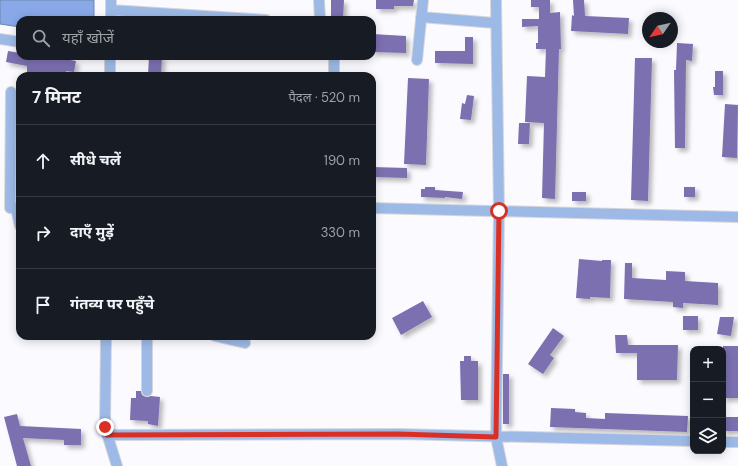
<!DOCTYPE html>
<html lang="hi">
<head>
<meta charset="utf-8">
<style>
  :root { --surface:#171b24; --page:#20242c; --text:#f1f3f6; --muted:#9ea1a6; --line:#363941 }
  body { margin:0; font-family:"DM Sans","Noto Sans Devanagari",sans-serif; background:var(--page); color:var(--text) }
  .controls { position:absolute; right:12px; bottom:12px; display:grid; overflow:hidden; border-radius:8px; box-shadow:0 2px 10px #0003 }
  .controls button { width:36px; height:36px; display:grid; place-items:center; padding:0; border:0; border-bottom:1px solid var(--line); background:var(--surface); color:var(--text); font:20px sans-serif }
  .compass { position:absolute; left:642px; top:12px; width:36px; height:36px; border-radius:50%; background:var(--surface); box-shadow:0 2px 10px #0003; rotate:236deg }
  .stop { position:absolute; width:12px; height:12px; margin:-9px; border:3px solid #d93025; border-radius:50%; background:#fff }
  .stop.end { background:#d93025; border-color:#fff; box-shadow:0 1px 4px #0008 }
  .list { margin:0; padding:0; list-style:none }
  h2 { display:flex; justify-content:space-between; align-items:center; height:52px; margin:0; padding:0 16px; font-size:17px }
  h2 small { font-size:13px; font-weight:400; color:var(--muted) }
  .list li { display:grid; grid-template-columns:26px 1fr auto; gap:12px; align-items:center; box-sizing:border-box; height:72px; padding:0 16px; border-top:1px solid var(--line) }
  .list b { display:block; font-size:15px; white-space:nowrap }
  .list em { font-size:13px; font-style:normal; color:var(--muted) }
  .icon { flex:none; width:22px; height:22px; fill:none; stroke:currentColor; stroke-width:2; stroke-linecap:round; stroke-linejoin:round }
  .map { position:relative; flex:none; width:738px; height:466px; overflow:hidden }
  .search { position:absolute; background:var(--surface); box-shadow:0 2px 10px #0003; left:16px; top:16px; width:360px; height:44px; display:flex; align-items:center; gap:10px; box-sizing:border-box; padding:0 14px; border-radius:12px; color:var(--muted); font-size:15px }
  .panel { position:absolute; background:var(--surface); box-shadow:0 2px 10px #0003; left:16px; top:72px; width:360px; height:268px; border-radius:12px }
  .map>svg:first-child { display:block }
</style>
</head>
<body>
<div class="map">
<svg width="738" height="466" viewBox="0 0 738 466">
  <defs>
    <filter id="shadow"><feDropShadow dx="3.5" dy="3.5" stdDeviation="2" flood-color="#0004"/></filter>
  </defs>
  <rect width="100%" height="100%" fill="#fbfbff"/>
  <path fill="#89a8e8" stroke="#6e84b2" d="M 0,0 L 94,0 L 94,20 L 20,20 L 20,27 L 0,24 Z"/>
  <path fill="#7b70b1" filter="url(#shadow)" d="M 331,0 L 344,0 L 343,20 L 331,20 Z
    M 376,0 L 414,0 L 413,6 L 394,6 L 394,9 L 376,9 Z
    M 531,0 L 550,0 L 550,13 L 560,12 L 561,49 L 559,49 L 555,199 L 542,198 L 544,123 L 525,122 L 527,76 L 545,77 L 546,49 L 536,49 L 536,43 L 538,43 L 538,26 L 522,27 L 522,19 L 539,19 L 539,7 L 531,7 Z
    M 573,0 L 584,0 L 585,16 L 629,18 L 628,34 L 571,31 L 572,15 L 574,16 Z
    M 372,34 L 406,36 L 406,53 L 372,52 Z
    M 465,37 L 473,37 L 473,64 L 435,63 L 435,51 L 465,51 Z
    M 677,43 L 693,44 L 692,61 L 686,60 L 685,148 L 675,148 L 674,70 L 676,70 Z
    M 8,51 L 20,53 L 20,56 L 48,56 L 76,61 L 74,72 L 66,71 L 66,76 L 27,76 L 27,66 L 6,62 Z
    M 149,56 L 162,56 L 161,76 L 148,76 Z
    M 635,58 L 652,58 L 648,201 L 631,200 Z
    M 715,71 L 723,71 L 723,95 L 714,95 L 713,87 L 715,87 Z
    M 408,78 L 429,79 L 426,165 L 404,164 Z
    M 467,95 L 474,96 L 471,120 L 460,119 L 462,103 L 465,104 Z
    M 725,104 L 738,105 L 737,158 L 722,157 Z
    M 519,123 L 530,123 L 529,144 L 518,144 Z
    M 372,167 L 407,168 L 407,178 L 372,177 Z
    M 425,187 L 435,187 L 435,190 L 463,192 L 462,199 L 445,197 L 445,198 L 421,197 L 421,189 L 425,189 Z
    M 684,187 L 695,187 L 695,197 L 684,197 Z
    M 572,192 L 586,192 L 586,201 L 572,201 Z
    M 579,259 L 602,261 L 602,260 L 611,260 L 610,298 L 590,297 L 590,299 L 576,298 Z
    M 625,263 L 632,263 L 632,278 L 666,280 L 666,271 L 685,272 L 685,281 L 718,283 L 718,305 L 683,303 L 683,308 L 673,307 L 673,302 L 624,299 Z
    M 423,301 L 432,317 L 401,335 L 392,318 Z
    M 683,316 L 698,316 L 698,330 L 683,330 Z
    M 720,317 L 734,317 L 731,336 L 717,334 Z
    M 553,328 L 564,336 L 550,355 L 554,358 L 543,374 L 528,364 Z
    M 615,335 L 627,335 L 628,345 L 678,345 L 677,380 L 637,380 L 637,353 L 616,353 Z
    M 723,346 L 738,346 L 738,398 L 723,398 Z
    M 464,356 L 471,356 L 471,361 L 478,361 L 478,400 L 461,400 L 460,361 L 464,361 Z
    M 503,374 L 509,374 L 509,424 L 503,424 Z
    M 136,391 L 141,391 L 142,395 L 147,397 L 151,396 L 160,397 L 158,426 L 148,424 L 148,421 L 130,420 L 131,398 L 136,398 Z
    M 551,408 L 575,409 L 575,412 L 586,413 L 586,418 L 605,419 L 605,413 L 688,416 L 687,432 L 550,427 Z
    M 17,414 L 20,426 L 81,429 L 81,445 L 64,445 L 64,440 L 23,438 L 31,466 L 17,466 L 4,417 Z
    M 723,417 L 738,417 L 738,431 L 723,431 Z"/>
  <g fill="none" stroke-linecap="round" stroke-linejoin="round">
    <defs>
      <path id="street" d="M 319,0 L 320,20
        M 496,0 L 499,211 L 496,437 L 502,466
        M 111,10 L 266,20
        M 421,17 L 495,23
        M 111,20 L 111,0
        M 0,39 L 20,42
        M 417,60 L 423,0
        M 110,76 L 110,56
        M 334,76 L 334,56
        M 11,92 L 10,208 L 20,208
        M 16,208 L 20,226
        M 372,208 L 738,217
        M 106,336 L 105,427 L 117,466
        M 215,336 L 245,343
        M 147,391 L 147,336
        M 107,435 L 398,434 L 693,441
        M 723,442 L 738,442"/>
    </defs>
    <use href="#street" stroke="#d6d6da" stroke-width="12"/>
    <use href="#street" stroke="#9dbae7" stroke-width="10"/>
  </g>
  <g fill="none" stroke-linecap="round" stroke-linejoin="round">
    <path stroke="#d93025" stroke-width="5" d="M 105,427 L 107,435 L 398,434 L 496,437 L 499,211"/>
  </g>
</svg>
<div class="controls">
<button>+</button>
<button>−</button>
<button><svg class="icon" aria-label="layers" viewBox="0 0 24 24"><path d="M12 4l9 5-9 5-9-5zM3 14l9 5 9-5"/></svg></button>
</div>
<svg class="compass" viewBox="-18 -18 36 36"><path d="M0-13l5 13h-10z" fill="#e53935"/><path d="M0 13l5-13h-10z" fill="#9ea1a6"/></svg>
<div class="stop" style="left:499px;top:211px"></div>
<div class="stop end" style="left:105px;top:427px"></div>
<div class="search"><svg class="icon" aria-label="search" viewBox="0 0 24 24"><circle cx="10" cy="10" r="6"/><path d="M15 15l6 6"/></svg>यहाँ खोजें</div>
<section class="panel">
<h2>7 मिनट<small>पैदल · 520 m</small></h2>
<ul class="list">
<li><svg class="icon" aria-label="ahead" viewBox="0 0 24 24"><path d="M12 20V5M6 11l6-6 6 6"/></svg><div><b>सीधे चलें</b></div><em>190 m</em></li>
<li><svg class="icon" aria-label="right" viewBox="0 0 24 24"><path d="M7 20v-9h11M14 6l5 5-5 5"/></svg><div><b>दाएँ मुड़ें</b></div><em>330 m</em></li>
<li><svg class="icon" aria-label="arrive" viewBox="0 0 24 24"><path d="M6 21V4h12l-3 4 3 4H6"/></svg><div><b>गंतव्य पर पहुँचे</b></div></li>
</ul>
</section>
</div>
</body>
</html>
